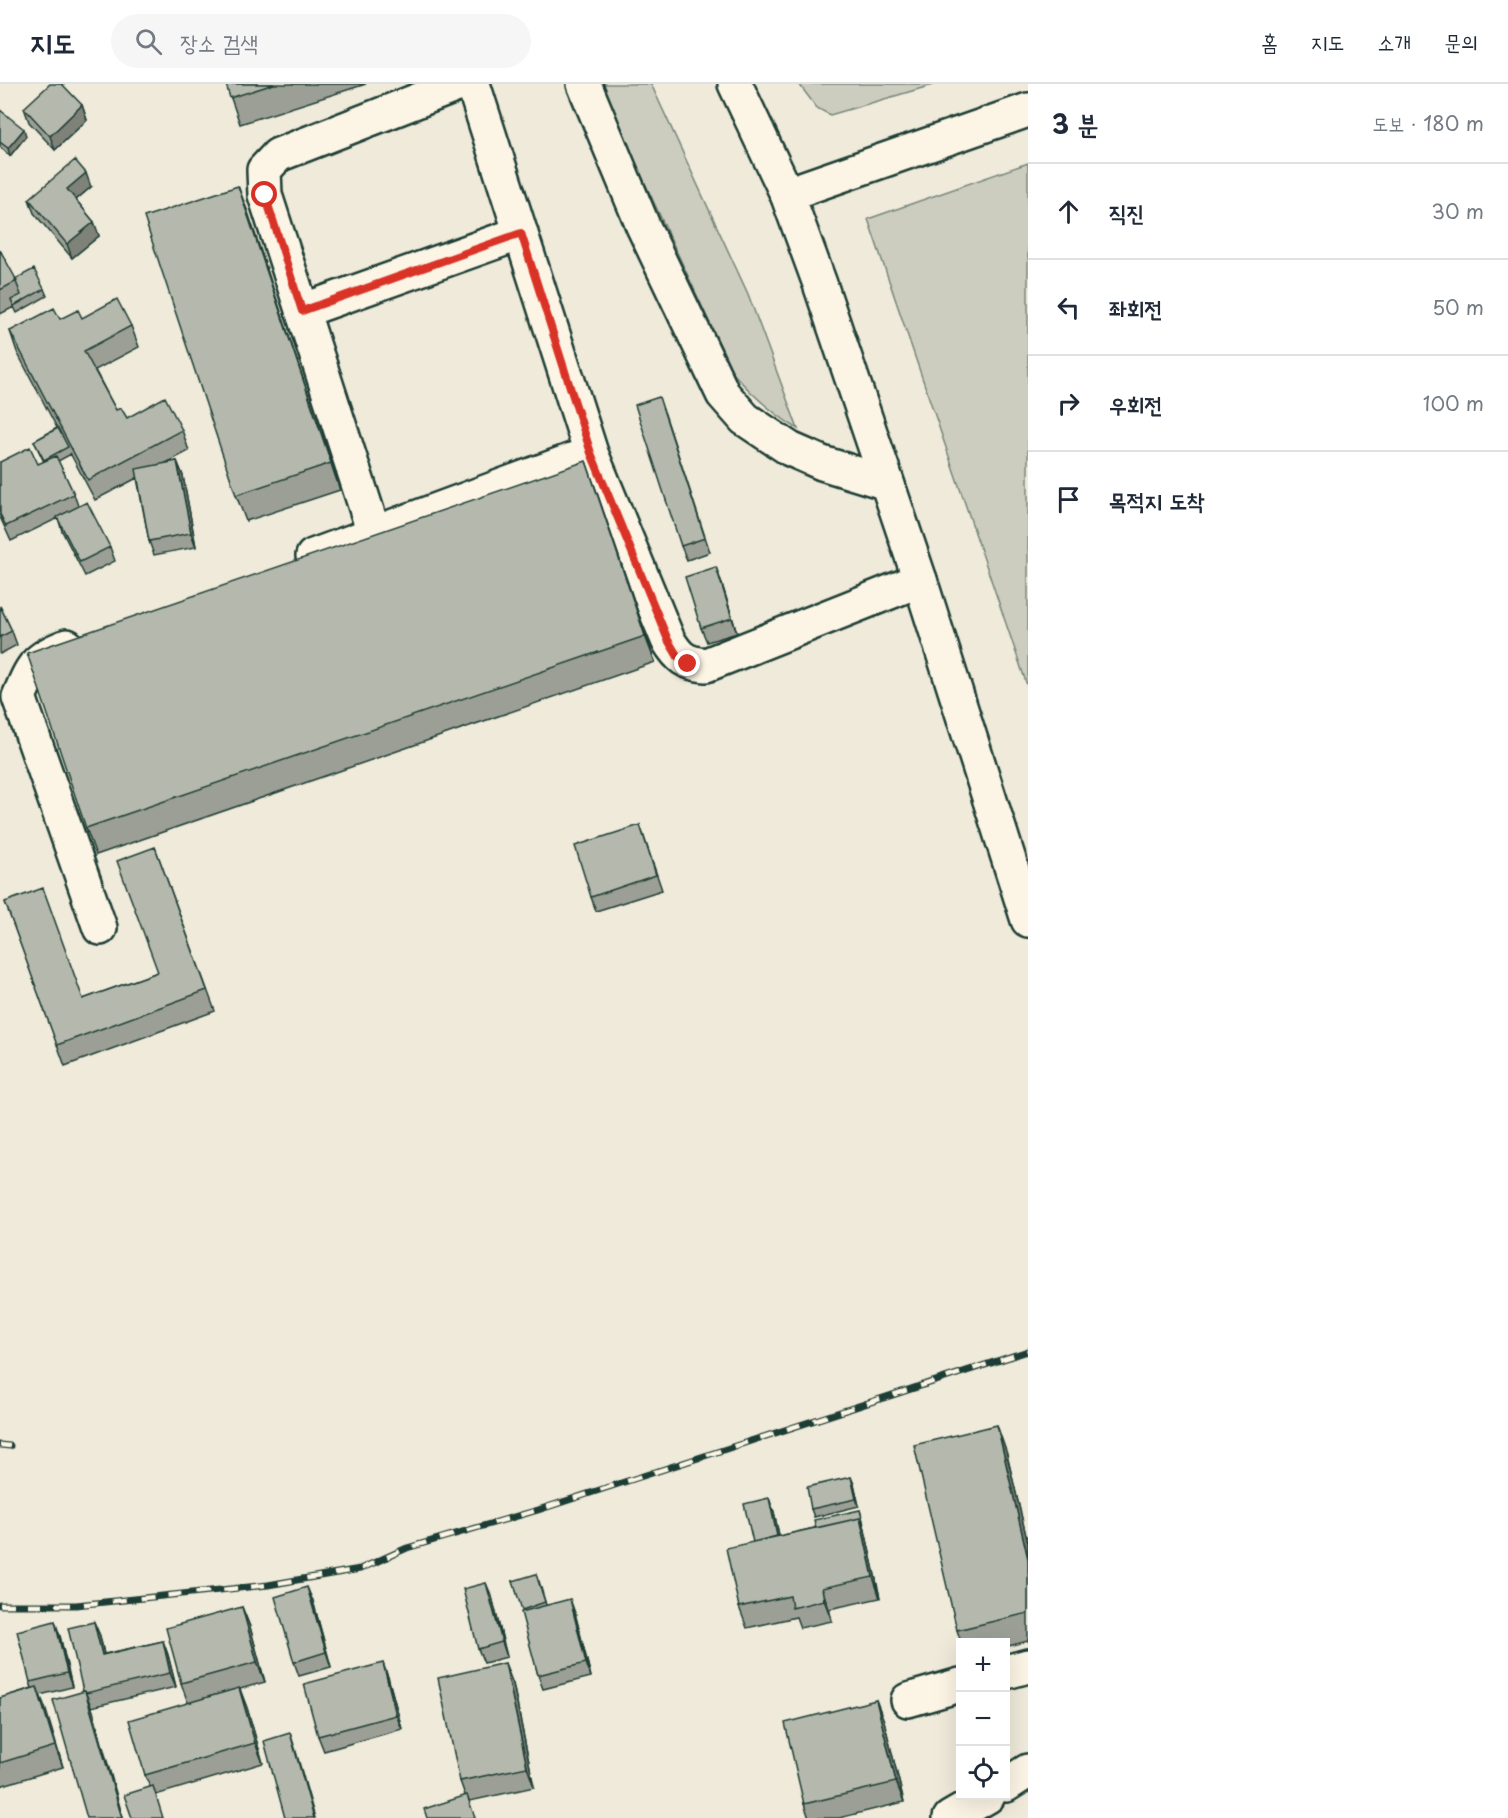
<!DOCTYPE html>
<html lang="ko">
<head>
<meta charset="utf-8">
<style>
  :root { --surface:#fff; --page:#f6f6f7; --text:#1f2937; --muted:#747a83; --line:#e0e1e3 }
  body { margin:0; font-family:"Playpen Sans","Poor Story",sans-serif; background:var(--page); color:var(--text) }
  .controls { position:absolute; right:18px; bottom:18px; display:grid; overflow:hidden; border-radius:0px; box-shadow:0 6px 24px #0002 }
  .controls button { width:54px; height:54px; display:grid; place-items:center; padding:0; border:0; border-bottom:2px solid var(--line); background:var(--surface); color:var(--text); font:30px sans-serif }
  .stop { position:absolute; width:18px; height:18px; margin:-14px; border:4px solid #d93025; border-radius:50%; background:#fff }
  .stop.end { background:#d93025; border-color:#fff; box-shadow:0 2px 6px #0008 }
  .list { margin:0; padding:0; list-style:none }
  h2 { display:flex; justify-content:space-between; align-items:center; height:78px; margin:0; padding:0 24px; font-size:26px }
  h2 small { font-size:20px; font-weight:400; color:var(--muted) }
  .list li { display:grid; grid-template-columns:39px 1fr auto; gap:18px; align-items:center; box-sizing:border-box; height:96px; padding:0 24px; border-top:2px solid var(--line) }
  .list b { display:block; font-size:22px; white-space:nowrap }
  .list em { font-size:20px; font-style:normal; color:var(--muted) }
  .icon { flex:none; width:33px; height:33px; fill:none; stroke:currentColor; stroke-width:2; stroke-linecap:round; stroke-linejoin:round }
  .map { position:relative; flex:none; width:1028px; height:1734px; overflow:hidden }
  header { display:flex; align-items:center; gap:36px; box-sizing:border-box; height:84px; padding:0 30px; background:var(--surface); border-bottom:2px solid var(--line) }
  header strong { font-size:28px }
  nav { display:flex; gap:33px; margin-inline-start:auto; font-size:21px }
  .search { width:420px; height:54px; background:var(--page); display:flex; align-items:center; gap:15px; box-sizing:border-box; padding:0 21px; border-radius:33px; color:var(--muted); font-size:22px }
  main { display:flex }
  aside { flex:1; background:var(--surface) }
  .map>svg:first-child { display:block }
</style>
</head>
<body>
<header>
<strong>지도</strong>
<div class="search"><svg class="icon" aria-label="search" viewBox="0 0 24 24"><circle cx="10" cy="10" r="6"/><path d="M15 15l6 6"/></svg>장소 검색</div>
<nav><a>홈</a><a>지도</a><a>소개</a><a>문의</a></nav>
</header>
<main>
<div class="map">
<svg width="1028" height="1734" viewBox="0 0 1028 1734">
  <rect width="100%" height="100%" fill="#efeada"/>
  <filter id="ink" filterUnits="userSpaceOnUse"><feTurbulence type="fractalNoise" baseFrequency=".0167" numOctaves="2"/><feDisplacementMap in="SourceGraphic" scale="12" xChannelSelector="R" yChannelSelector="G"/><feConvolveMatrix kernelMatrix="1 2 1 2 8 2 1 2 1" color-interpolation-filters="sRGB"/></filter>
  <g filter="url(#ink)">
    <path fill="#cccdbf" stroke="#76857a" stroke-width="1.5" d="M 599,0 L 651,0 L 748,210 L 798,345 C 772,329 752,311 733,289 Z
      M 799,0 L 936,0 L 830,31 L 817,24 Z
      M 1028,79 L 1028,604 L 868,135 Z"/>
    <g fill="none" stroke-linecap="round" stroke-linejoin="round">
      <defs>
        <path id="minor" d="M 473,0 L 591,369 L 668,556 C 679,574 685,579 706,581 L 920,496
          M 584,0 L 643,142 L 723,310 L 745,335 L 790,365 L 822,379 L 887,399
          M 787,110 L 1028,26
          M 302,227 L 521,149
          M 374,449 L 265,111 L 264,86 L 278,71 L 460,0
          M 313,472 L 591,369
          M 67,562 C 35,574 32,582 19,613 L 100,844
          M 1006,1588 L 1028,1582
          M 908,1616 L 960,1601"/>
        <path id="highway" d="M 735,0 L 787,110 L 820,200 L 920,496 L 1028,836
          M 1006,1701 L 1028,1687
          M 950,1734 L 988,1712"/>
      </defs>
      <use href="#minor" stroke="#1f3d34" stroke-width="38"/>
      <use href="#highway" stroke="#1f3d34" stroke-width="38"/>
      <use href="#minor" stroke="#fcf5e5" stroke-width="33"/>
      <use href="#highway" stroke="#fcf5e5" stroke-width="33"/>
      <defs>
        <path id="rail" d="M 0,1361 L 10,1362
          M 0,1521 L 76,1521 L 268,1501 L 360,1485 L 407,1464 L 538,1426 L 1028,1267"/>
      </defs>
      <use href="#rail" stroke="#1f3d34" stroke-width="7"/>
      <use href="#rail" stroke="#fcf5e5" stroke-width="4.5" stroke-dasharray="14" stroke-linecap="butt"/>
    </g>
    <path fill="#9c9f95" stroke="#1f3d34" stroke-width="1.5" d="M 226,0 L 366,0 L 240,40 Z
      M 82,21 L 87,36 L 55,66 L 29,38 L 24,24 Z
      M 0,26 L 26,52 L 10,72 L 0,63 Z
      M 238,102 L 340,406 L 246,437 L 236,411 Z
      M 91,103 L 76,116 L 94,138 L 99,152 L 72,174 L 34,129 L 29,115 Z
      M 0,166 L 15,195 L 44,205 L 47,212 L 17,229 L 14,223 L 0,230 Z
      M 82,234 L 131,242 L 139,263 L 95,286 L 116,326 L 127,334 L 182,346 L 189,367 L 164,380 L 177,377 L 183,392 L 196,463 L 154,471 L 149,457 L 137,394 L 95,416 L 70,369 L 71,370 L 58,377 L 74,410 L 78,422 L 110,463 L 115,477 L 85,492 L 62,447 L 58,434 L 11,457 L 0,433 L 0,378 L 38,380 L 44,378 L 34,357 L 57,344 L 17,268 L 10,247 L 60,235 Z
      M 664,327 L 710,468 L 687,476 L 681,462 Z
      M 595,403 L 655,578 L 96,771 L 86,744 Z
      M 721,497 L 737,549 L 707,558 L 701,544 Z
      M 0,522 L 12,547 L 17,561 L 0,570 Z
      M 640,741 L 662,806 L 596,827 L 591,813 Z
      M 155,763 L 215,927 L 65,982 L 5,818 L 83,915 L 158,888 Z
      M 1006,1367 L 1028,1460 L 1028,1557 L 1005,1563 L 1005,1558 L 961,1558 L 957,1546 Z
      M 854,1400 L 859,1422 L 814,1433 L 811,1425 Z
      M 774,1428 L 779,1452 L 862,1433 L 880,1514 L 829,1525 L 832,1537 L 800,1544 L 796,1533 L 747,1544 L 739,1523 L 753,1458 Z
      M 513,1497 L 539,1497 L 546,1521 L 575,1529 L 591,1593 L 543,1605 L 538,1591 L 523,1527 Z
      M 492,1513 L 507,1573 L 484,1579 L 478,1565 Z
      M 313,1517 L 331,1583 L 299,1592 L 294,1578 Z
      M 242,1523 L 250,1543 L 265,1598 L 240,1605 L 247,1624 L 263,1679 L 156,1711 L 150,1703 L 145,1691 L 188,1619 L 181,1599 Z
      M 94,1538 L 100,1552 L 104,1570 L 163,1557 L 168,1571 L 176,1603 L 91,1623 L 93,1627 L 83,1607 Z
      M 60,1552 L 72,1603 L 40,1611 L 63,1683 L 0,1702 L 0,1614 L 32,1604 L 30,1598 Z
      M 388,1593 L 402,1645 L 324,1667 L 318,1652 Z
      M 513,1600 L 534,1703 L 470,1717 L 465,1711 L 460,1697 Z
      M 876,1616 L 884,1637 L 904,1718 L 839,1734 L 809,1734 L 804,1720 Z"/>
    <path fill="#7f8279" stroke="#1f3d34" stroke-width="1.5" d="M 82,21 L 87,36 L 55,66 L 50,52 Z
      M 24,45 L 26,52 L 10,72 L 8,64 Z
      M 86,89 L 91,103 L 72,119 L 67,105 Z
      M 238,102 L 248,128 L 340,406 L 331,379 Z
      M 94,138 L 99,152 L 72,174 L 67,160 Z
      M 177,377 L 183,392 L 196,463 L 191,449 Z
      M 586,377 L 595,403 L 655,578 L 645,552 Z
      M 716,483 L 721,497 L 737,549 L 732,534 Z
      M 997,1341 L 1006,1367 L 1028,1460 L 1028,1475 Z
      M 851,1393 L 854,1400 L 859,1422 L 856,1415 Z
      M 769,1414 L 774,1428 L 784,1473 L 779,1459 Z
      M 860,1426 L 862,1433 L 880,1514 L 873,1493 L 860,1434 Z
      M 486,1499 L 492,1513 L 507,1573 L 502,1558 Z
      M 307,1503 L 313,1517 L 331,1583 L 326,1568 Z
      M 822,1504 L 829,1525 L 832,1537 L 824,1516 Z
      M 570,1515 L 575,1529 L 591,1593 L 586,1579 Z
      M 242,1523 L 250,1543 L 265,1598 L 257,1578 Z
      M 55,1537 L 60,1552 L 72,1603 L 67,1589 Z
      M 94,1538 L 100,1552 L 107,1585 L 102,1571 Z
      M 163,1557 L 168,1571 L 176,1603 L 170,1589 Z
      M 383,1579 L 388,1593 L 402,1645 L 396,1631 Z
      M 505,1579 L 513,1600 L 534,1703 L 527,1683 Z
      M 37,1603 L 45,1623 L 63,1683 L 55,1662 Z
      M 239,1604 L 247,1624 L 263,1679 L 255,1659 Z
      M 85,1607 L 93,1627 L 123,1734 L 122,1734 Z
      M 876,1616 L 884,1637 L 904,1718 L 896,1698 Z
      M 290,1649 L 295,1664 L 315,1734 L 314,1734 Z"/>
    <path fill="#b5b9ad" stroke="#1f3d34" stroke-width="1.5" d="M 50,0 L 62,0 L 82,21 L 50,52 L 24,24 Z
      M 226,0 L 274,0 L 230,14 Z
      M 0,26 L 24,45 L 8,64 L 0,58 Z
      M 75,76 L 86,89 L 67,105 L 94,138 L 67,160 L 29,115 Z
      M 238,102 L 331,379 L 236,411 L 144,133 Z
      M 0,166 L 17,197 L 0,206 Z
      M 34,185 L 44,205 L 14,222 L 11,216 L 21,211 L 15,195 Z
      M 117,215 L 131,242 L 84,267 L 116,326 L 121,324 L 127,334 L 165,313 L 182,346 L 88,396 L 10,247 L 54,224 L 60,235 L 78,226 L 82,234 Z
      M 659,313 L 705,454 L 681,462 L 635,321 Z
      M 58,344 L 68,363 L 44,376 L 34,357 Z
      M 30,363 L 38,380 L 56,372 L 74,410 L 6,442 L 0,430 L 0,378 Z
      M 177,377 L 191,449 L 149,457 L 136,385 Z
      M 586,377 L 645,552 L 86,744 L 27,569 Z
      M 87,418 L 110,463 L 80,478 L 57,433 Z
      M 716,483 L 732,534 L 701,544 L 685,493 Z
      M 0,522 L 12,547 L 0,553 Z
      M 640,741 L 656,791 L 591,813 L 575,762 Z
      M 155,763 L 207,906 L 57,961 L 5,818 L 43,804 L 83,915 L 158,888 L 117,777 Z
      M 997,1341 L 1028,1475 L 1028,1529 L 957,1546 L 914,1361 Z
      M 851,1393 L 856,1415 L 811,1425 L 807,1403 Z
      M 769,1414 L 777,1452 L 753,1458 L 744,1420 Z
      M 860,1426 L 865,1447 L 860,1434 L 816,1444 L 814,1436 Z
      M 860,1434 L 873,1493 L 822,1504 L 824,1516 L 792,1524 L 790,1512 L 739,1523 L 726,1464 Z
      M 536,1490 L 545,1518 L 522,1526 L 513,1497 Z
      M 486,1499 L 502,1558 L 478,1565 L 463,1505 Z
      M 307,1503 L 326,1568 L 294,1578 L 275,1513 Z
      M 570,1515 L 586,1579 L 538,1591 L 521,1528 Z
      M 242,1523 L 257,1578 L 181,1599 L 166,1544 Z
      M 55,1537 L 67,1589 L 30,1598 L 17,1547 Z
      M 94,1538 L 102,1571 L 163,1557 L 170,1589 L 86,1609 L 85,1607 L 83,1607 L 68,1544 Z
      M 383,1579 L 396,1631 L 318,1652 L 304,1600 Z
      M 505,1579 L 527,1683 L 460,1697 L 438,1594 Z
      M 37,1603 L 55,1662 L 0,1679 L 0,1614 Z
      M 239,1604 L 255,1659 L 145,1691 L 129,1636 Z
      M 85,1607 L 122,1734 L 87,1734 L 53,1616 Z
      M 876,1616 L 896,1698 L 804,1720 L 785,1639 Z
      M 290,1649 L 314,1734 L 285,1734 L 264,1657 Z
      M 153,1702 L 163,1734 L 132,1734 L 124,1711 Z
      M 467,1711 L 475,1734 L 427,1734 L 424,1725 Z"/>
  </g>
  <g fill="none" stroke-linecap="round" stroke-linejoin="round" filter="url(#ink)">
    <path stroke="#d93025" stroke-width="8" d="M 265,111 L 302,227 L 521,149 L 591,369 L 668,556 L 678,573 L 688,580"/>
  </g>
</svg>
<div class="controls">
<button>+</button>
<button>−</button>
<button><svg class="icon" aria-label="locate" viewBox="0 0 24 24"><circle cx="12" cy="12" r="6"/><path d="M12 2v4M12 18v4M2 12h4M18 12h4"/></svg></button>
</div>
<div class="stop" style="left:265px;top:111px"></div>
<div class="stop end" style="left:688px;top:580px"></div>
</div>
<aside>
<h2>3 분<small>도보 · 180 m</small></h2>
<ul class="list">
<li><svg class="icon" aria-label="ahead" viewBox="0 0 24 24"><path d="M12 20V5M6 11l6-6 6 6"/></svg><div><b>직진</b></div><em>30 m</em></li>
<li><svg class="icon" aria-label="left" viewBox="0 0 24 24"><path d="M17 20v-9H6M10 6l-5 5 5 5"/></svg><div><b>좌회전</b></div><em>50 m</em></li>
<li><svg class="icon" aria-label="right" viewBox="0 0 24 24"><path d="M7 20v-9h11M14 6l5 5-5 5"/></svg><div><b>우회전</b></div><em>100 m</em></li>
<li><svg class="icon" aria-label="arrive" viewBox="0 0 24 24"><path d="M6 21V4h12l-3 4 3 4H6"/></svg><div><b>목적지 도착</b></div></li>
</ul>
</aside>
</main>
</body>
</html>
